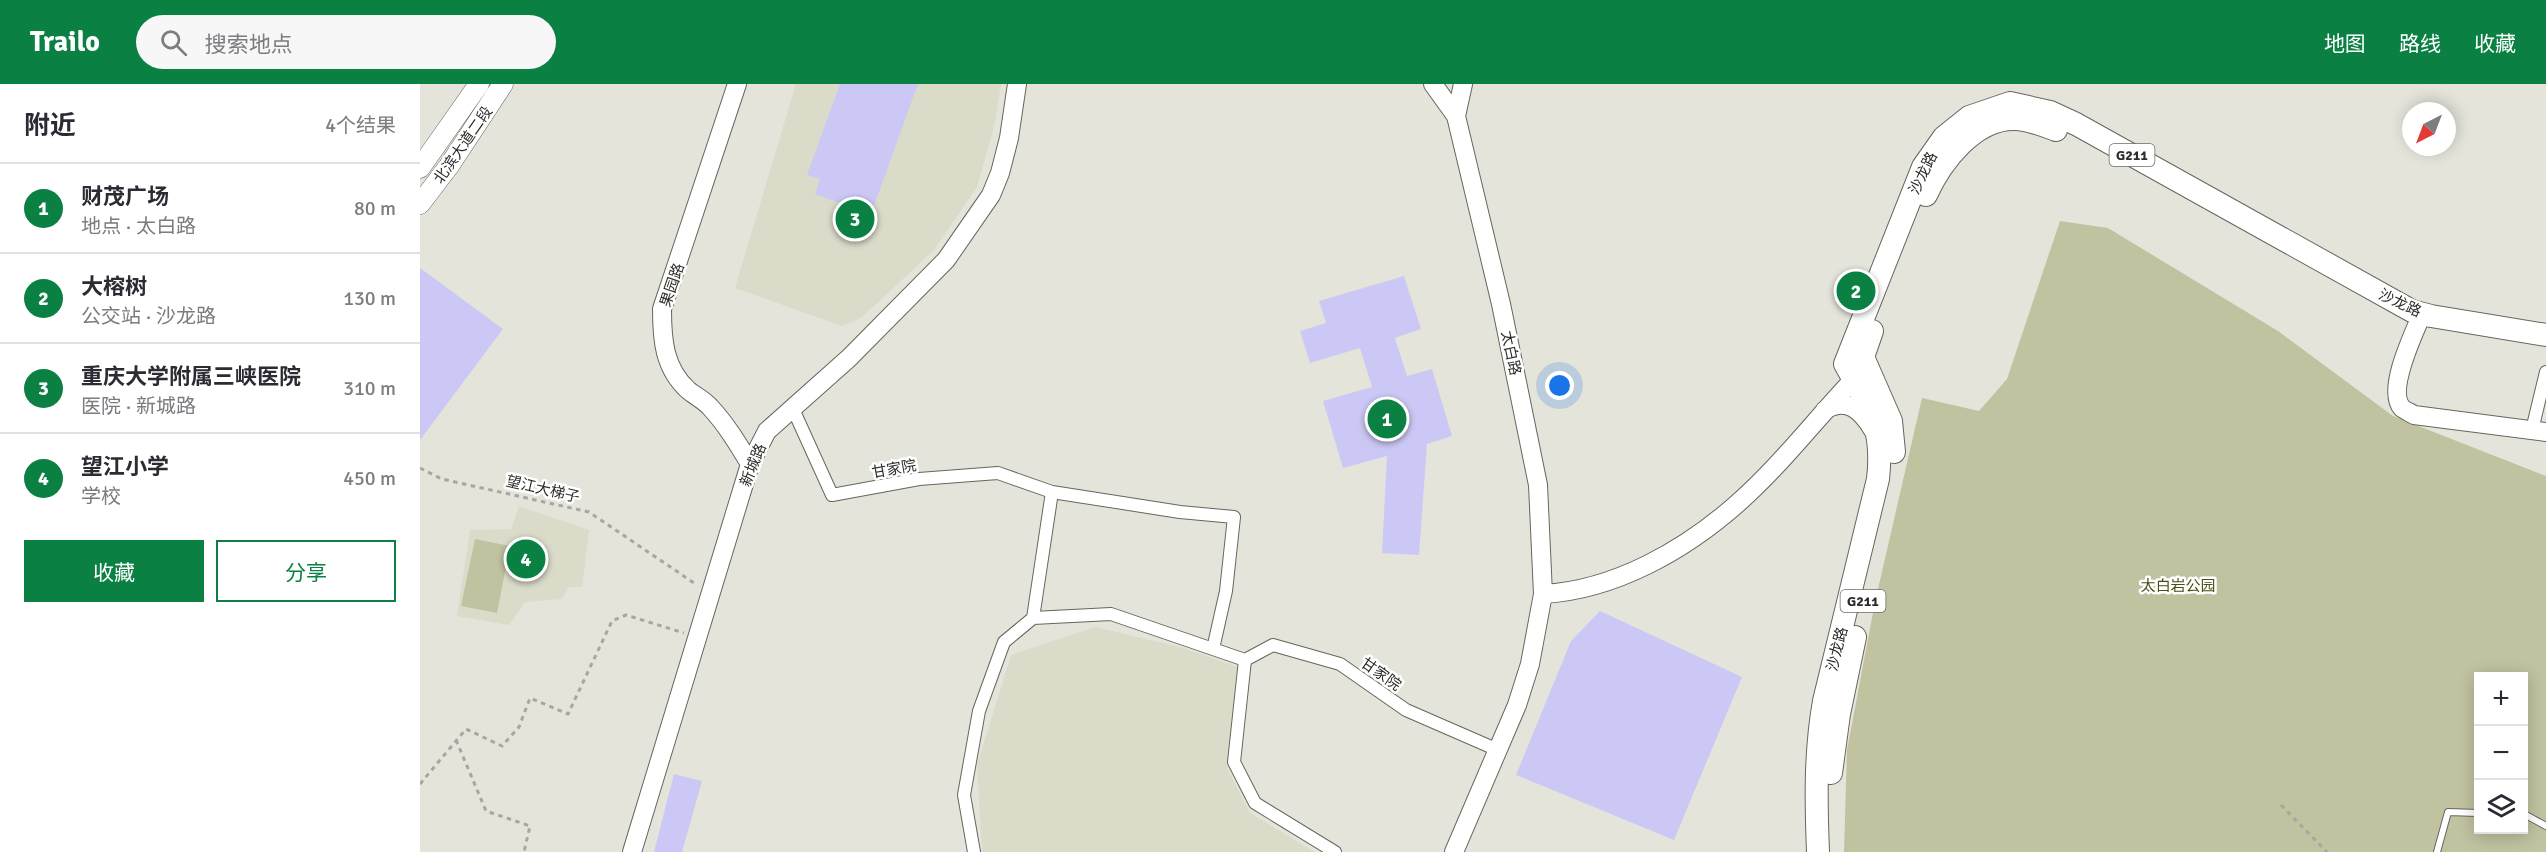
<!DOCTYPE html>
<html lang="zh">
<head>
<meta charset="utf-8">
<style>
  :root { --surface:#fff; --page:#f7f7f7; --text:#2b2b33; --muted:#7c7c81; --line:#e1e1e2; --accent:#0b8043 }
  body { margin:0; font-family:Signika,"Noto Sans SC",sans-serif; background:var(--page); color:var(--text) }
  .controls { position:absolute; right:18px; bottom:18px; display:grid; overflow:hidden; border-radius:0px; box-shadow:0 3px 15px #0003 }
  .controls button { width:54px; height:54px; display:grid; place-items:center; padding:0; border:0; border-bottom:2px solid var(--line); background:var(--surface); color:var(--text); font:30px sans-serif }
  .compass { position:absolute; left:1982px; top:18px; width:54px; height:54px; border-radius:50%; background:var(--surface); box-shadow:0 3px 15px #0003; rotate:222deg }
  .you { position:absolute; left:1140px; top:302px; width:21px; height:21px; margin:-15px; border:4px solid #fff; border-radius:50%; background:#1a73e8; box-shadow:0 0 0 9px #1a73e833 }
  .badge { display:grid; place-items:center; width:39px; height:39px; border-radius:50%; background:var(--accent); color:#fff; font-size:20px; font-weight:700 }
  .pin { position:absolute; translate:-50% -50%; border:3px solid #fff; box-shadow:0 2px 6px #0006 }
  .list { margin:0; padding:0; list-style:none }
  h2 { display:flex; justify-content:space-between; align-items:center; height:78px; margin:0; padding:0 24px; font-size:26px }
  h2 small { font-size:20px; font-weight:400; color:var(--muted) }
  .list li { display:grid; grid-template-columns:39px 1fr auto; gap:18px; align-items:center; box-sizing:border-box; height:90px; padding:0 24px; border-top:2px solid var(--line) }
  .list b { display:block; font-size:22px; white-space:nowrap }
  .list p { margin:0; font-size:20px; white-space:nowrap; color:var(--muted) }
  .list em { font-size:20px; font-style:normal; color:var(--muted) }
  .actions { display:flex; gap:12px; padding:18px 24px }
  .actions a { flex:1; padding:14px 0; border:2px solid var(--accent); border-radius:0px; text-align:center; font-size:21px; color:var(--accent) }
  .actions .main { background:var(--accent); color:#fff }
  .icon { flex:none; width:33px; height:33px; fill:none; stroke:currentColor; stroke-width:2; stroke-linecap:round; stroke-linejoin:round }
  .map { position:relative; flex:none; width:2126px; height:768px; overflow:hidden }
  header { display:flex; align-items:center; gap:36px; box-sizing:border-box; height:84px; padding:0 30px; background:var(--accent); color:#fff }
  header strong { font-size:28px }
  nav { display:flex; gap:33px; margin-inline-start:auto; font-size:21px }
  .search { width:420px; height:54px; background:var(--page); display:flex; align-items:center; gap:15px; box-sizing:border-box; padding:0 21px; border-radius:33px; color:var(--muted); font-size:22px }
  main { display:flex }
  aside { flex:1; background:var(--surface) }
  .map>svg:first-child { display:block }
</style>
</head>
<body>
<header>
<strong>Trailo</strong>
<div class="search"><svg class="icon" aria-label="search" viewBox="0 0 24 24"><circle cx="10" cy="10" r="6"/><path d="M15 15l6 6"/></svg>搜索地点</div>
<nav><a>地图</a><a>路线</a><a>收藏</a></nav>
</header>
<main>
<aside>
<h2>附近<small>4个结果</small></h2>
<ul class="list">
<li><span class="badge">1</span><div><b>财茂广场</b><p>地点 · 太白路</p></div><em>80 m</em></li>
<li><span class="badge">2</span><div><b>大榕树</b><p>公交站 · 沙龙路</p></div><em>130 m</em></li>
<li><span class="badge">3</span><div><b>重庆大学附属三峡医院</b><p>医院 · 新城路</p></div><em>310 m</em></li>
<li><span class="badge">4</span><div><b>望江小学</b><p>学校</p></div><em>450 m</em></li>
</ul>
<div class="actions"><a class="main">收藏</a><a>分享</a></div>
</aside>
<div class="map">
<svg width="2126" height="768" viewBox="0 0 2126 768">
  <rect width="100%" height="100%" fill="#e4e4da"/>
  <path fill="#dadbc9" d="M 376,0 L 581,0 L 575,39 L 557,103 L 514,166 L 441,234 L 422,242 L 315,204 Z
    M 99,422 L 169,446 L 162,503 L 149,503 L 142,515 L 105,518 L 89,541 L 37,532 L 50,446 L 91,445 Z
    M 675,543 L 764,564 L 817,583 L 807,684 L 830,729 L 895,768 L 562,768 L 557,681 L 591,571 Z"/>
  <path fill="#c1c2a0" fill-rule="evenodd" d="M 1640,137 L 1688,144 L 1858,247 L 1973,332 L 2126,392 L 2126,768 L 1424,768 L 1427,666 L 1455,518 L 1502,314 L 1559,327 L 1587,295 ZM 2058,592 L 2104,592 L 2104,746 L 2058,746 Z
    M 55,455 L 90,462 L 77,529 L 41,522 Z"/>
  <path fill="#ccc8f5" d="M 420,0 L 498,0 L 451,130 L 395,110 L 400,95 L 387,91 Z
    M 0,184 L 83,245 L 0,356 Z
    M 984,192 L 1001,245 L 975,254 L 987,292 L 1012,285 L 1032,352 L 1007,360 L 999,471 L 962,469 L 967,372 L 923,384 L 903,317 L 952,303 L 940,264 L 890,279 L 880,247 L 906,239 L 899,217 Z
    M 1180,527 L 1322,593 L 1254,756 L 1096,691 L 1151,557 Z
    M 254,690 L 282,697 L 262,768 L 234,768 Z"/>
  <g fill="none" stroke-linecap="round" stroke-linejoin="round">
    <defs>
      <path id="lane" d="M 2104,730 L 2126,742
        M 2017,768 L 2028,728 L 2058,729"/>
      <path id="street" d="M 373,325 L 412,411 L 499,395 L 578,389 L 632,408 L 613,534
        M 2112,346 L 2126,288
        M 632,408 L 760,428 L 814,433 L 806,507 L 793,565
        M 825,576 L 853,561 L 920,580 L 986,626 L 1078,666
        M 554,768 L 544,711 L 559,627 L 584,558 L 613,534 L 691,530 L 825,576 L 814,678 L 835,719 L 915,768"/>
      <path id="secondary" d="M 317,0 L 242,225 C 242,256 244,284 268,306 C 275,312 284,316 290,323 C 306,340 318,360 330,380
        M 1013,0 L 1036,32 L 1081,220 L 1118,401 L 1123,510 L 1110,580 L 1097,621 L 1034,768
        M 1036,32 L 1043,0
        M 2002,230 C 1994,249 1966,306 1982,324 C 1984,326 1991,329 1994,331 L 2126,348
        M 1405,326 C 1427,313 1441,326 1453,346
        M 1123,510 C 1195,506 1265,466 1318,419 C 1360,382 1395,336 1434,295 L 1438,284
        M 212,768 L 330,380 L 347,347 L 429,274 L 526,176 L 571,111 L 580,89 L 589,54 L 597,0"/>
      <path id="primary" d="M 0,84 L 59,0
        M 0,120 L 29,82 L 83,0"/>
      <path id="highway" d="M 1506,111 C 1521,78 1554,34 1595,35 C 1608,35 1623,41 1636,46
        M 1452,247 L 1443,273 L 1471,337 L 1474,368
        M 1411,689 L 1419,630 L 1435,553
        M 1398,768 C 1396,717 1395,668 1404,617 L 1458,395 C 1464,343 1449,323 1425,280 L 1503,83 L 1524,53 L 1549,33 L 1590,19 L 1630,28 L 1656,40 L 1992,227 L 2011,232 L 2126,251"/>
    </defs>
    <use href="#lane" stroke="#66665d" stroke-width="8"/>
    <use href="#street" stroke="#66665d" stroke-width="14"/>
    <use href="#secondary" stroke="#66665d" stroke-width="20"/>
    <use href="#primary" stroke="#66665d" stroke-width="21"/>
    <use href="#highway" stroke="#66665d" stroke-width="24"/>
    <path stroke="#a7a7a0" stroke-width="3" stroke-dasharray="4.5 4.5" stroke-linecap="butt" d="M 0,384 L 22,395 L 169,428 L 277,501
      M 36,656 L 66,727 L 110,742 L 104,768
      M 0,700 L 46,645 L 82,662 L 99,643 L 110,614 L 148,630 L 192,537 L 206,531 L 264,549
      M 1861,721 L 1907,768"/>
    <use href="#lane" stroke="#fff" stroke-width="6"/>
    <use href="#street" stroke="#fff" stroke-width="12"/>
    <use href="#secondary" stroke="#fff" stroke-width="18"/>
    <use href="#primary" stroke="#fff" stroke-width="20"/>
    <use href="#highway" stroke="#fff" stroke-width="22"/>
  </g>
  <g text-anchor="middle" stroke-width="5" stroke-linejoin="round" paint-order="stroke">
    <g fill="#fff" stroke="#6b6b69" stroke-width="1.5">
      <rect x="1689.5" y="60" width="45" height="22" rx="4.5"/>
      <rect x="1420.5" y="506" width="45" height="22" rx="4.5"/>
    </g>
    <g font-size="14" font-weight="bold" fill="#2c2c29">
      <text x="1712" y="76">G211</text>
      <text x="1443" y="522">G211</text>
    </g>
    <g font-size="15" fill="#2c2c29" stroke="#fff">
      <text transform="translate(43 61) rotate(-55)" y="5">北滨大道二段</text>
      <text transform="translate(1503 89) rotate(-64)" y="5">沙龙路</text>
      <text transform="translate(252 201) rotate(-71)" y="5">果园路</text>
      <text transform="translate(1980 219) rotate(25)" y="5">沙龙路</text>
      <text transform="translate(1091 269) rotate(78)" y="5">太白路</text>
      <text transform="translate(333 381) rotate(-68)" y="5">新城路</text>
      <text transform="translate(474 385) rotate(-10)" y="5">甘家院</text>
      <text transform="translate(123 405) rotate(13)" y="5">望江大梯子</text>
      <text transform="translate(1417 565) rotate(-76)" y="5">沙龙路</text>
      <text transform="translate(961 590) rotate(35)" y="5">甘家院</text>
    </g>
    <g font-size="15" fill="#4d4c15" stroke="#fff">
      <text x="1758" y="507">太白岩公园</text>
    </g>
  </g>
</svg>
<div class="controls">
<button>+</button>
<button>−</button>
<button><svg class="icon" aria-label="layers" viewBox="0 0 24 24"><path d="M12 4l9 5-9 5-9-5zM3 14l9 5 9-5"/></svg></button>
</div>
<svg class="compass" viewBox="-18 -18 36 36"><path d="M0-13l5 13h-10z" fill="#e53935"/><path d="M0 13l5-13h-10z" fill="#7c7c81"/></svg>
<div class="you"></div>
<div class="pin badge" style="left:967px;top:335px">1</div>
<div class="pin badge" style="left:1436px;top:207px">2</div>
<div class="pin badge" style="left:435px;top:135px">3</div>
<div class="pin badge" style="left:106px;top:475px">4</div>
</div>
</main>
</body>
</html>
